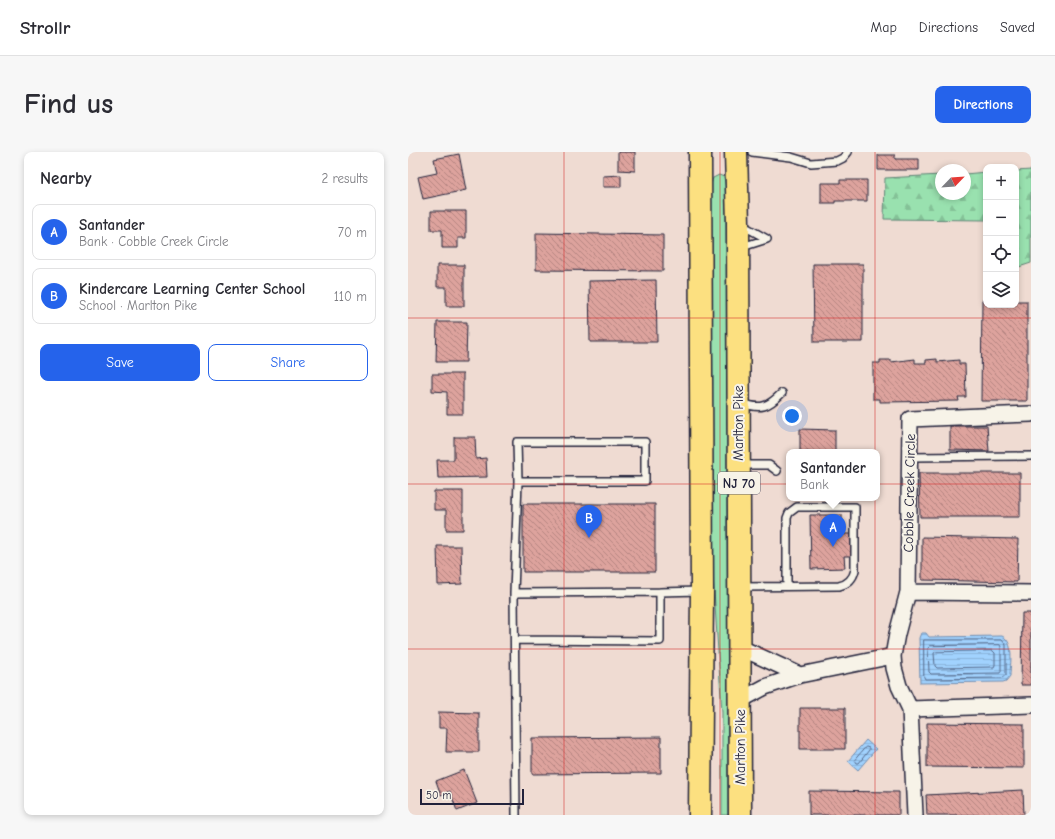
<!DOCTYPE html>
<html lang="en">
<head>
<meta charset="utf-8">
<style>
  :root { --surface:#fff; --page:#f7f7f7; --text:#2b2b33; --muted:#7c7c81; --line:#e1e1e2; --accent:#2563eb }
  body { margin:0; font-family:"Comic Neue",sans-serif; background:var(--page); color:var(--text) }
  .controls { position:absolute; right:12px; top:12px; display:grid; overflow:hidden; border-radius:8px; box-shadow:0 2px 6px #0003 }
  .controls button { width:36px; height:36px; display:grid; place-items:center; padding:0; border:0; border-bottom:1px solid var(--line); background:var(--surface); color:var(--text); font:20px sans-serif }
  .compass { position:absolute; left:527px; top:12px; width:36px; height:36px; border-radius:50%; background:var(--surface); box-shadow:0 2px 6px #0003; rotate:65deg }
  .scale { position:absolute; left:12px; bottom:10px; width:104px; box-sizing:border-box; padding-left:4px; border:2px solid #22223b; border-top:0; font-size:11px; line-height:14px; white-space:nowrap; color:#22223b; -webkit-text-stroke:3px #f7f3e8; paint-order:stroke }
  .you { position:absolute; left:384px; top:264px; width:14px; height:14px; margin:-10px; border:3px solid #fff; border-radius:50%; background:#1a73e8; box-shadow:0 0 0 6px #1a73e833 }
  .badge { display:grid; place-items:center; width:26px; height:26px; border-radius:50%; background:var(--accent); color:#fff; font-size:13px; font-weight:700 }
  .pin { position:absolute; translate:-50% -33px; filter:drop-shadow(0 1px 2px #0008) }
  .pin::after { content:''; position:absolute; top:21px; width:14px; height:12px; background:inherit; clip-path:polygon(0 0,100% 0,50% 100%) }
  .popup { position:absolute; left:378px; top:297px; width:94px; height:52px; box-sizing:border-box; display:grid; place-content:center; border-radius:8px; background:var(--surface); filter:drop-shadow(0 1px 3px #0005); font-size:13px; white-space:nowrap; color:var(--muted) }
  .popup b { font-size:15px; color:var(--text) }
  .popup::after { content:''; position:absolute; left:50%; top:100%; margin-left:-8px; border:8px solid transparent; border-top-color:var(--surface) }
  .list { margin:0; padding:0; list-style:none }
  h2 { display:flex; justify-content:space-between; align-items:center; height:52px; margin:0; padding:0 16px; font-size:17px }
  h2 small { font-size:13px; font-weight:400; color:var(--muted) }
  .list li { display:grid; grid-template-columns:26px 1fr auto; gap:12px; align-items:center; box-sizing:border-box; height:56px; margin:0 8px 8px; padding:0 8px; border:1px solid var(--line); border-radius:8px }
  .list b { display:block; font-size:15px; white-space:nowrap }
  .list p { margin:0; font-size:13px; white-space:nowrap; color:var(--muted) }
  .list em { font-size:13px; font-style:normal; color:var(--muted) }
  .actions { display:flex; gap:8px; padding:12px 16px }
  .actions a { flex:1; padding:9px 0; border:1px solid var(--accent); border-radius:8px; text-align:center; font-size:14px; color:var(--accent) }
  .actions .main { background:var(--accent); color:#fff }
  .icon { flex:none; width:22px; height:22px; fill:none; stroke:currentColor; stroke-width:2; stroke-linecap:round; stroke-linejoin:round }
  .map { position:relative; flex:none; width:623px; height:663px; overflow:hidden; border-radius:8px }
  header { display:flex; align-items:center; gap:24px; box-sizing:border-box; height:56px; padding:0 20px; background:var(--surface); border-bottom:1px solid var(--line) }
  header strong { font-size:19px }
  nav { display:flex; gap:22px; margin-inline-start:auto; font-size:14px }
  .intro { display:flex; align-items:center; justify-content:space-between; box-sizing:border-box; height:96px; padding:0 24px }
  h1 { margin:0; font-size:28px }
  .button { padding:10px 18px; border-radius:8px; background:var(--accent); color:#fff; font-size:14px; font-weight:700 }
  main { display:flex; gap:24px; padding:0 24px }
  aside { flex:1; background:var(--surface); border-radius:8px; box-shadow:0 2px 6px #0003 }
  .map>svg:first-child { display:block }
</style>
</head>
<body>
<header>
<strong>Strollr</strong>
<nav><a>Map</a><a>Directions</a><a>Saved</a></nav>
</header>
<div class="intro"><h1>Find us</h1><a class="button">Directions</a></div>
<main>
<aside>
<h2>Nearby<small>2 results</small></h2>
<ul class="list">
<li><span class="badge">A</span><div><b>Santander</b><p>Bank · Cobble Creek Circle</p></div><em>70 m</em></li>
<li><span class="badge">B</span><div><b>Kindercare Learning Center School</b><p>School · Marlton Pike</p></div><em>110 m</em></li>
</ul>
<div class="actions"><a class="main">Save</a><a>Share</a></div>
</aside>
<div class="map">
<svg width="623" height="663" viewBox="0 0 623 663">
  <defs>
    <pattern id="forest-firs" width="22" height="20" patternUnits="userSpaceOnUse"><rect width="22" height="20" fill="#99e1af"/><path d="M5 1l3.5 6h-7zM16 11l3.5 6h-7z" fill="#84c197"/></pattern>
    <pattern id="water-rules" width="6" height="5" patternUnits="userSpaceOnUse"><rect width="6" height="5" fill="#a1d2fe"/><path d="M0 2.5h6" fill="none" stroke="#8ab4db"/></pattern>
    <pattern id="building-back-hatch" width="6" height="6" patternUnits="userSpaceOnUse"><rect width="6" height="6" fill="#dda39d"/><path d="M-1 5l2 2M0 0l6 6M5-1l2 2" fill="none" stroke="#b38481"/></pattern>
  </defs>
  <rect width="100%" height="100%" fill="#efdbd2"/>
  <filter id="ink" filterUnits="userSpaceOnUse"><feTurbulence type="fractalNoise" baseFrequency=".025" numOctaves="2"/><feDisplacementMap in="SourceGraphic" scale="8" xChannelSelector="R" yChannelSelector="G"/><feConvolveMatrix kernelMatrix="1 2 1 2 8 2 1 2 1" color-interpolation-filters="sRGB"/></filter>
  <g filter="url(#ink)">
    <path fill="#99e1af" stroke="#5e8275" d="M 311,23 L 316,25 L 318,36 L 320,663 L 314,663 L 314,560 L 304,408 L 303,33 L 305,26 Z"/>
    <path fill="url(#forest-firs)" stroke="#5e8275" d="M 623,18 L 623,111 L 608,116 L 608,19 Z
      M 578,20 L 578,68 L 476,67 L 477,26 L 533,23 L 533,42 L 557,42 L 557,22 Z"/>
    <path fill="url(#water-rules)" stroke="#6e8cb0" d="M 513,481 L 518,481 L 521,485 L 594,484 C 607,490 602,512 602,524 L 598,529 L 595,530 L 512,531 L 511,486 Z
      M 458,588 L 468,597 L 450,618 L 440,609 Z"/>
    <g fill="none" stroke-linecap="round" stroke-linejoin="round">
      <path stroke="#556889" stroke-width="1" d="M 516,488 L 594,488 L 598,493 L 598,523 L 594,526 L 517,527 L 516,525 Z
        M 592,493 L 593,495 L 593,519 L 592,521 L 523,522 L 521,520 L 520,496 L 522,494 Z
        M 585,499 L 587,501 L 587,513 L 586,515 L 529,516 L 527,514 L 526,501 L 528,500 Z
        M 458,595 L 461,596 L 461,598 L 451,611 L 449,611 L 447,608 Z"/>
    </g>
    <path fill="url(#building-back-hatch)" stroke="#22223b" d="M 210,0 L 227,0 L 227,19 L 210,18 Z
      M 51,2 L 58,38 L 15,47 L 10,25 L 29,21 L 26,7 Z
      M 470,3 L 487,3 L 487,7 L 511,7 L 511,18 L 470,18 Z
      M 213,23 L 213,35 L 195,35 L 195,24 Z
      M 432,28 L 459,28 L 459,49 L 427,49 L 427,51 L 413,51 L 413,31 L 432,31 Z
      M 23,59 L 58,59 L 58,86 L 50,86 L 50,96 L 34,96 L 34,78 L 23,78 Z
      M 128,81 L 255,83 L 255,119 L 128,118 Z
      M 405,112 L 455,112 L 455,190 L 406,190 Z
      M 29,113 L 56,113 L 56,154 L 38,154 L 38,135 L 29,135 Z
      M 248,128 L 249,190 L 182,190 L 181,129 Z
      M 574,148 L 578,148 L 578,153 L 608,153 L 608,149 L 619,149 L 619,249 L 573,249 Z
      M 29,170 L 59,170 L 58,210 L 28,210 Z
      M 507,207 L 507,211 L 518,211 L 518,208 L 529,207 L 529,210 L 551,208 L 551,212 L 557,212 L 558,245 L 550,245 L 551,249 L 472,250 L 472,247 L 465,247 L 465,211 L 472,211 L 472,208 L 483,208 L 483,210 Z
      M 24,222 L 55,222 L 55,262 L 39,262 L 39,240 L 24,239 Z
      M 542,274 L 579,274 L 581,299 L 542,298 Z
      M 392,277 L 427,278 L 427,300 L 392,300 Z
      M 46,285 L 67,285 L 68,307 L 78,306 L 79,325 L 30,326 L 29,308 L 46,308 Z
      M 511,321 L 612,321 L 612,365 L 512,365 Z
      M 26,339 L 55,339 L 55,378 L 38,378 L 38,358 L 26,358 Z
      M 115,352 L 247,352 L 247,420 L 115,420 Z
      M 402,363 L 434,363 L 434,382 L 448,382 L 448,404 L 436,404 L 437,416 L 403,417 Z
      M 514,385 L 610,387 L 609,430 L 514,428 Z
      M 29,394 L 53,394 L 54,432 L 30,433 Z
      M 614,461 L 623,461 L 623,533 L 613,533 Z
      M 392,556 L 437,556 L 437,597 L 392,597 Z
      M 31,560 L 71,561 L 71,600 L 38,600 L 39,576 L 31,576 Z
      M 519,571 L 616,572 L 616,616 L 519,615 Z
      M 253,585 L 253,621 L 124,622 L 124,586 Z
      M 56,618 L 69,651 L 49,659 L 42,639 L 33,643 L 28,629 Z
      M 615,638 L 616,663 L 519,663 L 518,643 Z
      M 401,639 L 491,640 L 491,663 L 401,663 Z"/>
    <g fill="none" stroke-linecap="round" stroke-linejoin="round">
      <defs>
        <path id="lane" d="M 344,0 L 383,5 L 403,11 L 429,9 L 435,6 L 440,0
          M 334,95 L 359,87 L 334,73
          M 334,251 C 353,258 360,255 374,241
          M 502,305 L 623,304
          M 333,313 L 361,313 L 369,319
          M 333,435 L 431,434 C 440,432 445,427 447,418 L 447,355 L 389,355 L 381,361 L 379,366 L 379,434
          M 252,440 L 292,439
          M 106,441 L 110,329 L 109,290 L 237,290 L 237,329 L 110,329
          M 107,488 L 252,489 L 252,440 L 106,441 L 108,663"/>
        <path id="street" d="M 500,440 L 623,441
          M 331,495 L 392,523 L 357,535 L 331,549
          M 392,523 L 485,504
          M 502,557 L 623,553
          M 507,663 L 502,557 L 491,534 L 486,516 L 485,504 L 489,482 L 500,440 L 502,267 L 623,262"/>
        <path id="highway" d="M 292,0 L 294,439 L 292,663
          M 328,0 L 330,71 L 332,663"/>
      </defs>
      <use href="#lane" stroke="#22223b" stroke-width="10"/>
      <use href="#street" stroke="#22223b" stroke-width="18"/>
      <use href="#highway" stroke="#22223b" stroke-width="25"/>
      <use href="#lane" stroke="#f7f3e8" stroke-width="7"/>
      <use href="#street" stroke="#f7f3e8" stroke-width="15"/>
      <use href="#highway" stroke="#fce080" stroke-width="22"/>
    </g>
  </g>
  <path fill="none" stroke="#d62828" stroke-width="1" stroke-opacity="0.55" d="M 156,0 L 156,663M 312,0 L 312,663M 467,0 L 467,663M 0,166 L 623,166M 0,332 L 623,332M 0,497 L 623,497"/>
  <g text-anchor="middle" stroke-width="4" stroke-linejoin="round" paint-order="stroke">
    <rect fill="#f7f3e8" stroke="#62616f" stroke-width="1" x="310" y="320" width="42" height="22" rx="3"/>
    <g font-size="13" font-weight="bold" fill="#22223b">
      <text x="331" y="336">NJ 70</text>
    </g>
    <g font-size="14" fill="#22223b" stroke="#f7f3e8">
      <text transform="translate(330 271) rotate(-90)" y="5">Marlton Pike</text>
      <text transform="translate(501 341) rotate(-89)" y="5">Cobble Creek Circle</text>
      <text transform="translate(332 595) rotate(-90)" y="5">Marlton Pike</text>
    </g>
  </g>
</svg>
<div class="controls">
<button>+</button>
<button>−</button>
<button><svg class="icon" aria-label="locate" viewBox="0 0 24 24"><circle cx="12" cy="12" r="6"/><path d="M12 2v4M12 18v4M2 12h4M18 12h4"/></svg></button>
<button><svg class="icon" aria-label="layers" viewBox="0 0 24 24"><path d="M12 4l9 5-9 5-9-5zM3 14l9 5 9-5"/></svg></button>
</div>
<svg class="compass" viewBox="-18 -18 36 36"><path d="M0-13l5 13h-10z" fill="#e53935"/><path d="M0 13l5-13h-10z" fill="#7c7c81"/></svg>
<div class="scale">50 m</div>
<div class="you"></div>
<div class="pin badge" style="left:425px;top:395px">A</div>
<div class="popup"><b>Santander</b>Bank</div>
<div class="pin badge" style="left:181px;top:386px">B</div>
</div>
</main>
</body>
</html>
